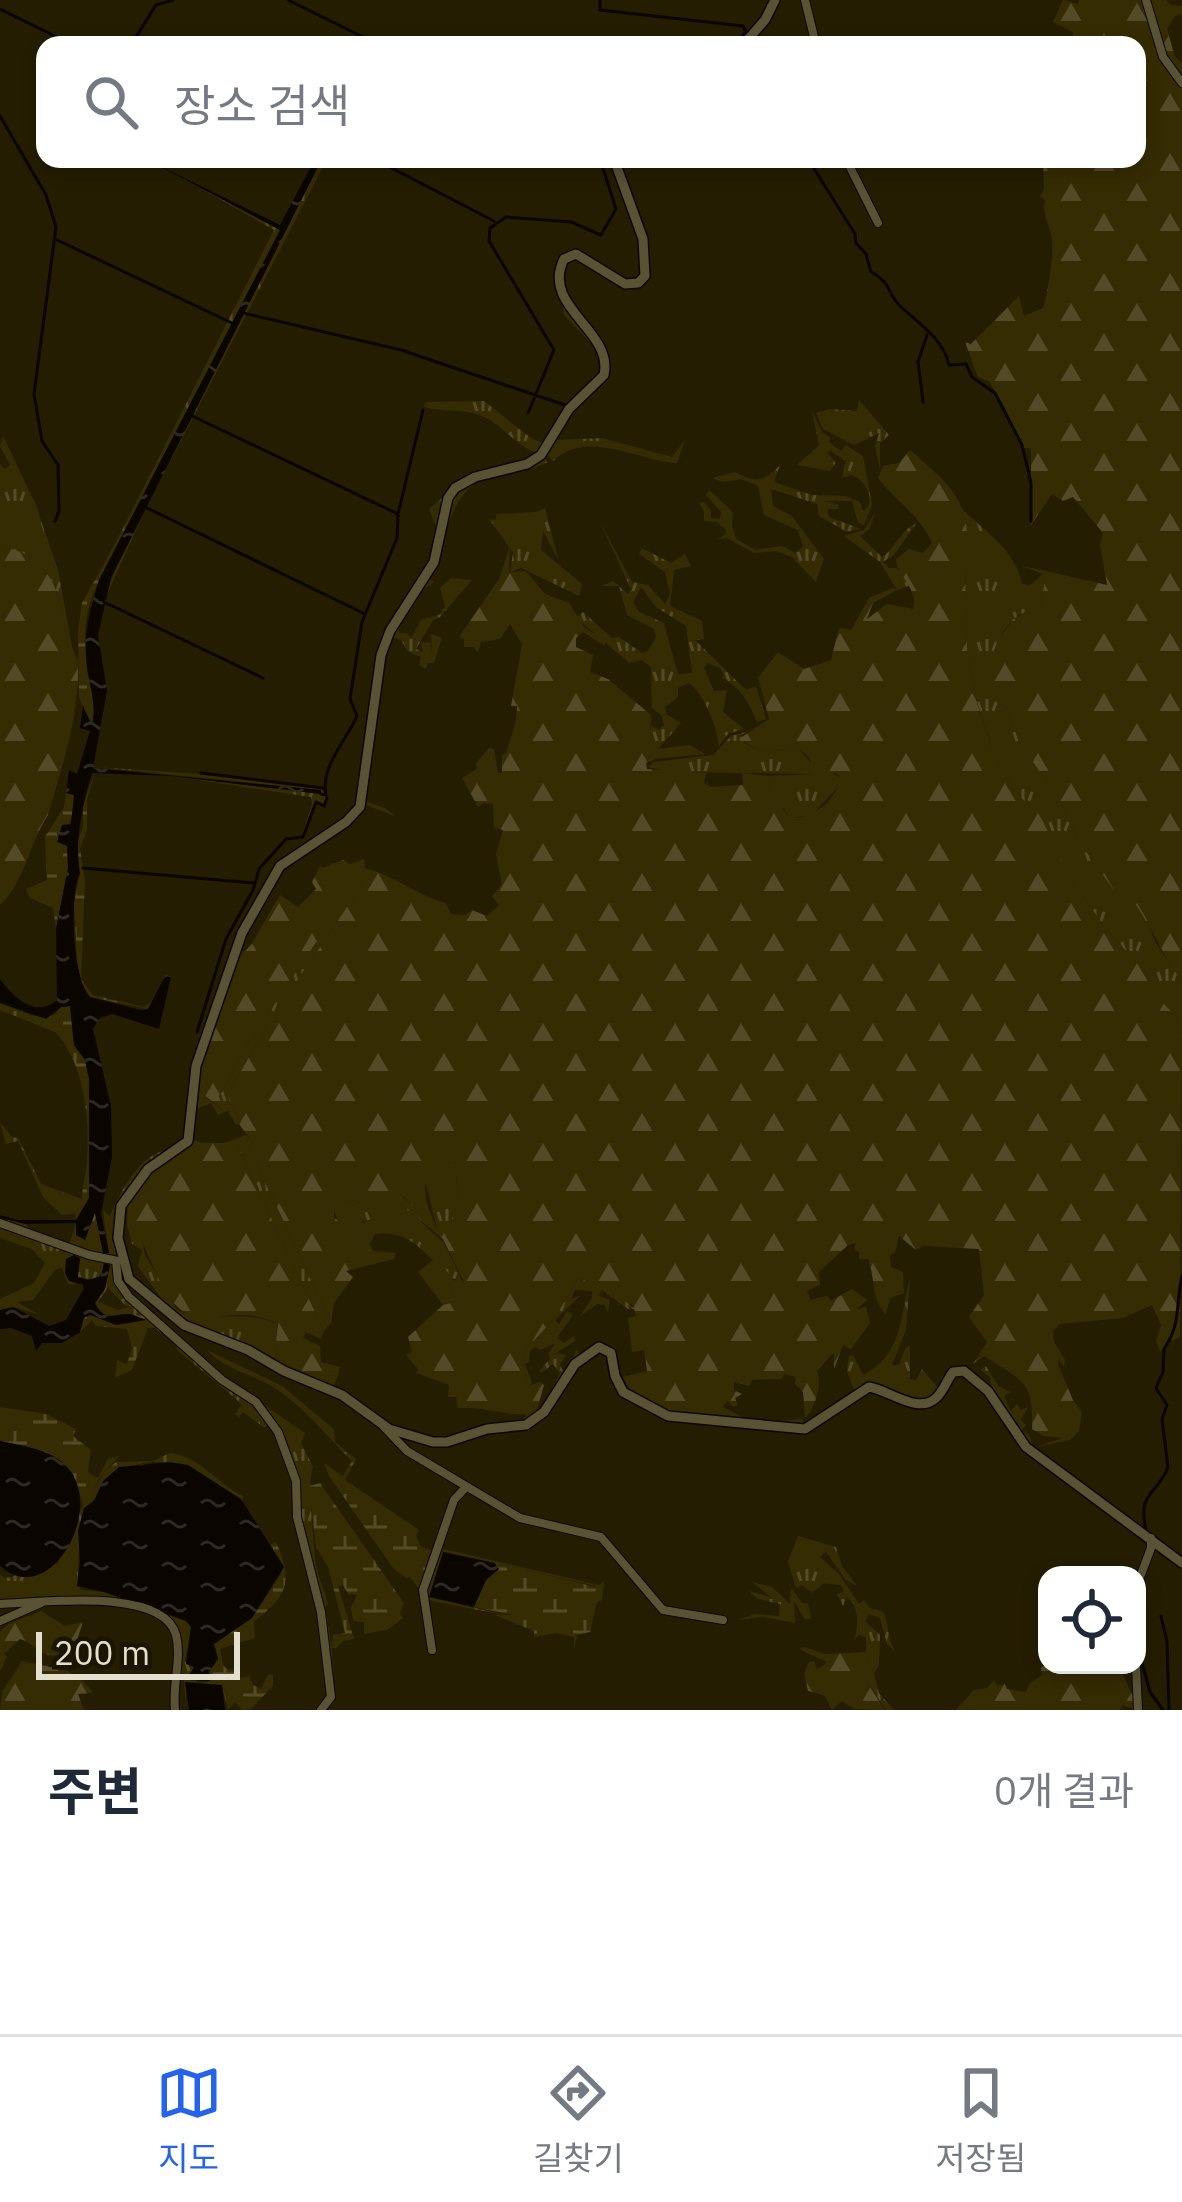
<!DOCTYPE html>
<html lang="ko">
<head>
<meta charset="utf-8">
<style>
  :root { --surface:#fff; --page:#f2f2f3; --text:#1f2937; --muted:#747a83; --line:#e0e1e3; --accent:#2563eb }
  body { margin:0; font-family:"IBM Plex Sans","Noto Sans KR",sans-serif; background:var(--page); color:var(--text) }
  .controls { position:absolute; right:36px; bottom:36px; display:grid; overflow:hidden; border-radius:24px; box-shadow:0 6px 18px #0003 }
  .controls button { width:108px; height:108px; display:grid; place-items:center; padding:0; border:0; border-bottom:3px solid var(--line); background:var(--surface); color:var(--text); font:60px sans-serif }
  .scale { position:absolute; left:36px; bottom:30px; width:204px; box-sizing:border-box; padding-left:12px; border:6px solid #e4e0cf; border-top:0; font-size:33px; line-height:42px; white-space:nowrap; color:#e4e0cf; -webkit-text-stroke:9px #1b1400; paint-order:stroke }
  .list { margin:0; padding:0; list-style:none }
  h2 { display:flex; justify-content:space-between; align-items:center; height:156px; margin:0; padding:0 48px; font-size:51px }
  h2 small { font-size:39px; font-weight:400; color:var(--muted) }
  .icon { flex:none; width:66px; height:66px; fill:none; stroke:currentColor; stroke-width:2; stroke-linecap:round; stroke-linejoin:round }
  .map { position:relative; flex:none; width:1182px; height:1710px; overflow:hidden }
  .search { position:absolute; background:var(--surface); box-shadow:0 6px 18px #0003; left:36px; right:36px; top:36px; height:132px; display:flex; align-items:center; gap:30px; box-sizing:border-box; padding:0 42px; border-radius:24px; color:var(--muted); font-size:45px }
  .sheet { height:324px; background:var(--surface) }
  nav { display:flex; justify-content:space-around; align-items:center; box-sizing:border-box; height:168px; border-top:3px solid var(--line); background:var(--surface); font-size:33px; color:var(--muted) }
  nav a { display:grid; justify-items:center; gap:6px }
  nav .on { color:var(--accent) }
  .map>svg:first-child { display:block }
</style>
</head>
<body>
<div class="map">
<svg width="1182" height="1710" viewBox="0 0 1182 1710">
  <defs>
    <pattern id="grass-tufts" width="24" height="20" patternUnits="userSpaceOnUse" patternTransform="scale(3)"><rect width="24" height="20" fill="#362c03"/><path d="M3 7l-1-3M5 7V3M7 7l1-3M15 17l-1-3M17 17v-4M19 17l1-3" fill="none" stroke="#534a27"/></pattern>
    <pattern id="forest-firs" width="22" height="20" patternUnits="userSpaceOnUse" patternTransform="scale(3)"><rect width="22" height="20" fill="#362c03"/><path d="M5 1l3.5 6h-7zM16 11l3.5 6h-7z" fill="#534a27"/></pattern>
    <pattern id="wetland-marsh" width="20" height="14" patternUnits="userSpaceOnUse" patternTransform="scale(3)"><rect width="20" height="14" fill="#362c03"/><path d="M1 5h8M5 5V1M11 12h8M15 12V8" fill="none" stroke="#534a27"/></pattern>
    <pattern id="water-ripples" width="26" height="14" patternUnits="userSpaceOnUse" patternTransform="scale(3)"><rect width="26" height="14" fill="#0b0500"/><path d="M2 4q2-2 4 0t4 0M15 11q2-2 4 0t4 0" fill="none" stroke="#2e2924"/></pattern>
  </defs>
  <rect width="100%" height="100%" fill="#241d01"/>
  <path fill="url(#grass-tufts)" fill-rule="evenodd" d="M 322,159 L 327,159 L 146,508 L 104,601 L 118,561 L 193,410 Z
    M 610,159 C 624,179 655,262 637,282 L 625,282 L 576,253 L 563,258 C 544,297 589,325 605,357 L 603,375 L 568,408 L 540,454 L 526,462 L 475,475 L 455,487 L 447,497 L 432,561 L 389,630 L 379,655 L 359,806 L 345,821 L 279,865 L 240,932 L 195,1066 L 186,1140 C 177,1150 165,1155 154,1162 C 120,1185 113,1220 120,1257 L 83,1252 L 0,1222 L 0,1218 L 26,1224 L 29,1229 L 69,1245 L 76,1223 L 76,1235 L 85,1240 L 95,1212 L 103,1252 L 109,1253 L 103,1210 L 110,1216 C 118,1196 137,1159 160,1152 C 171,1149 175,1149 185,1139 L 193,1067 L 233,941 L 276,867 L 344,820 L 358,804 L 360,768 L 382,634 L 432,557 L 437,529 L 429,509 C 446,496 457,481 478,472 C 498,464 520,466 537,453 C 516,446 503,425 482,416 C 466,409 442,412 424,407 L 426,402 L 484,401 L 531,438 L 543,443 L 550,439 L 565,409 L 602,372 L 599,352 L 564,315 L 555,266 L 564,254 L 579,251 L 626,281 L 637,281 L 642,276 L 641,244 Z
    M 184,179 L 280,230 L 118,544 L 116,542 L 274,230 Z
    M 609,371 C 598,396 569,408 557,440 L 602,438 L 672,457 L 685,440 L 677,463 C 639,461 587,428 553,461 L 546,454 L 567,414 Z
    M 859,400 L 889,435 L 880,443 L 880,469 L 875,446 L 879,433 L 854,445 L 823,429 L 816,413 L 829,409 L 857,411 Z
    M 812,411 L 822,432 L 831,438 L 829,442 L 841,451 L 846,445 L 863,456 L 872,505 L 864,525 L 858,523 L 852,501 L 824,501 L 839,505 L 838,509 L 827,509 L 829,517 L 861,529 L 847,532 L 819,516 L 817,504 L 771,489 L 773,506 L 792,516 L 824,559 L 816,582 L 792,557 L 776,551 L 754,553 L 727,538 L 718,539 L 726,534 L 725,529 L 717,522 L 704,521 L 704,512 L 699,503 L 704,502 L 711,511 L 711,518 L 720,519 L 721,512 L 706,495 L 709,490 L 733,512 L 732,525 L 736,539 L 756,550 L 782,546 L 795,553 L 803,547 L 798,530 L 764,515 L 758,486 L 741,479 L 723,482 L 712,478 L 735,472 C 755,483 763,483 780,465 L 774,482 L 812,495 L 846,496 L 860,502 L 863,511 L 868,507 C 873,494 864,480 852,475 L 842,478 L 846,461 L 830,451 L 827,453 L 836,462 L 830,471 L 797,465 L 819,445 Z
    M 3,436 L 35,503 L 58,570 L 72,647 L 78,660 L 68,649 C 64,602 54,554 0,547 L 0,464 L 5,469 L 10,465 L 0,446 Z
    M 543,456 L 548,462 C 527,473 504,472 482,480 C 448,494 446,546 428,578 L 434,582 L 420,592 C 418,608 400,616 399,633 L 407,633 L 411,638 L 421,620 L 439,615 L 445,606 L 440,588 L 451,578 L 472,580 L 440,617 L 433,620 L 416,649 L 423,652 L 421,643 L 430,642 L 432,653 L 431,634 L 442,638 L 434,663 L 428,663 L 426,669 L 419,665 L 421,657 L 408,652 L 401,640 L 389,636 L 434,564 L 445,510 L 462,486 Z
    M 545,508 L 558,559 L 543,531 L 541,550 L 582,584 L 579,596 L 521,568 L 510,572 L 513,552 L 489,519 L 496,520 L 496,514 L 536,512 Z
    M 962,509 C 986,532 1016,551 1022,584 L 1030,585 L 1043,574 L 1021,566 L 1046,571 L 1041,605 C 1033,612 1023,611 1015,618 C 989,639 996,672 998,702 L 1008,709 L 1019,742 L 1061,802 L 1077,839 L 1125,903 L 1132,898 L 1145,916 L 1155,942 L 1182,981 L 1182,1034 L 1176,1017 L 1156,996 L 1146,973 L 1107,930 L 1072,882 L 1039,815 L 1019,796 L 994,755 L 977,702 L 967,649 L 965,562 L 969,542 Z
    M 875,513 L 870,528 L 860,536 L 882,557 C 895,549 901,529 916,524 L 893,556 L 883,562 L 889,568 L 897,568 L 911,585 L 897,590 L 880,562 L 844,536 L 864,530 Z
    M 600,522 L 632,582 L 648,585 L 665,604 L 670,594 L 665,572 L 639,554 L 642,548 L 671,563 L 685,554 L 691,566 L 674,570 L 670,606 L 702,621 L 704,639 L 695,640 L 746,690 L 756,686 L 766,719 L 757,722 C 749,702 740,687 721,677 L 724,675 L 720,668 L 707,663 L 704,668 L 714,691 L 727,690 L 723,712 L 744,729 L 728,734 L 719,746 C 717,727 704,694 689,683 L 678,688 L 678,697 L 665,707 L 666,714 L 681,723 L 659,748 L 650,751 L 651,725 L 659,730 L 664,725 L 661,715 L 652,708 L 651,667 L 642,660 L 629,663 L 577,618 L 583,612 L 612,638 L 619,637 L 642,653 L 648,651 L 656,637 L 654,629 L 627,615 L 619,586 L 602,586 L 613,581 L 628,594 L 631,589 ZM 641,587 L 656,607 L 686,626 L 692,673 L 679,674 L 676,668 L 664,623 L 639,612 L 633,602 Z
    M 749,731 L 741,735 L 744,743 L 761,751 L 798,748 L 810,762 L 843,779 L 841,784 L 812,815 L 791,818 L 770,791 L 768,776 L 815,774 L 672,772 L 648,767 L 654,762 L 713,755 L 731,736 Z
    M 96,767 L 200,774 L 322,788 L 328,800 L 323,805 L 315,802 L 304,834 L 301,838 L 312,804 L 311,797 L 171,776 L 320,794 L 321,790 Z
    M 364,801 L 385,808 L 397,817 L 364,804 C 348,834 309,843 285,866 C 240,908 208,1030 197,1089 L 222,1110 L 219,1096 L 246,1047 L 365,868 L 372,870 L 274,1015 L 228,1093 L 239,1124 L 236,1125 L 228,1111 L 218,1115 L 211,1103 L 194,1110 L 191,1139 L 204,1144 L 194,1143 L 204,1159 L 141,1194 L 135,1203 L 145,1255 L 177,1310 C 211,1325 244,1308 277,1324 C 277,1332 274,1346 279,1355 C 289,1372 321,1378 338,1375 L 332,1390 C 298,1379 271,1359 239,1345 C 222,1337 203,1333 187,1324 C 126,1293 91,1230 145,1173 C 158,1160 177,1153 191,1142 L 190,1139 C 194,1118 191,1096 196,1074 C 209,1011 238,920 280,870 C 302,843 351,835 364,801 ZM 128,1197 L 127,1225 L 132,1244 L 142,1250 L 138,1266 L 171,1312 C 133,1287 102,1243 128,1197 Z
    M 246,1135 L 255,1144 L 248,1145 L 331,1323 L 324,1331 L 236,1143 L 224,1143 Z
    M 455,1162 L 459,1205 L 454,1219 L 437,1228 L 426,1184 L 431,1181 L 430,1168 Z
    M 402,1196 L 415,1208 L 420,1221 L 444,1243 L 463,1283 L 450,1277 L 445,1268 L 449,1288 L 456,1302 L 452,1305 L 443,1305 L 418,1272 L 433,1260 C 413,1241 402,1231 375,1234 L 370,1244 L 373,1252 L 362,1250 L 358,1245 L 362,1241 L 346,1238 L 334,1211 L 342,1203 L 356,1200 L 374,1219 L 361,1222 L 364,1226 L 379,1231 L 395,1207 L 400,1206 Z
    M 0,1226 L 111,1262 L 118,1284 L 248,1396 L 267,1419 L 265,1428 L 243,1412 L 239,1417 L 235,1414 L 242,1405 L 237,1400 L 176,1349 L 178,1346 L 155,1328 L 145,1328 L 147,1324 L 132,1306 L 126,1306 L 109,1289 L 110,1265 L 95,1280 L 78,1277 L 69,1280 L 77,1285 L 68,1284 L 62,1268 L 55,1270 L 33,1300 L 17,1302 L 38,1314 L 13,1307 L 0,1310 L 0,1299 L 34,1283 L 45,1263 L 32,1249 L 0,1238 Z
    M 910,1277 L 906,1330 L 892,1365 L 899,1365 L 906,1347 L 910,1346 L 910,1379 L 916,1380 L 922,1369 L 938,1388 L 949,1371 L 958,1367 L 972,1372 L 992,1388 L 990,1377 L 981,1370 L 986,1366 L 998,1386 L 1011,1392 L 1004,1396 L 1011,1411 L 1017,1404 L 1021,1410 L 1028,1407 L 1021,1420 L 1026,1425 L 1021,1431 L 1029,1434 L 1033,1447 C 1002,1431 1002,1389 963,1370 L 950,1373 C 920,1422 914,1393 871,1385 C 847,1393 832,1419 808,1426 C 784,1433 760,1422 735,1419 C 710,1416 683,1419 659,1412 C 646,1408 628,1398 620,1386 C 614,1376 614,1361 611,1350 C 577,1332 553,1406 530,1421 L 524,1420 L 526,1414 L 533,1415 L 542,1408 L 560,1373 L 553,1364 L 541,1373 L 539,1371 L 550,1359 L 548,1354 L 556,1343 L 540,1350 L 536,1347 L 530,1351 L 529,1362 L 525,1364 L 532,1383 L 528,1386 L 523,1365 L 527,1348 L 554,1319 L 577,1280 L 602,1281 L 635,1309 L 628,1309 L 602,1290 L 599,1296 L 610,1300 L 608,1312 L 605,1305 L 597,1304 L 580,1316 L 592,1298 L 592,1291 L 575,1290 L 571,1299 L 580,1296 L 555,1320 L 559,1324 L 567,1311 L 573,1315 L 557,1338 L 564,1343 L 574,1336 L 575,1341 L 556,1353 L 566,1355 L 560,1365 L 563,1371 L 573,1360 L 576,1349 L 579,1353 C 591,1346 600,1341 612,1349 L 624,1389 L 657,1410 L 676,1415 L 771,1422 L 803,1419 L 802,1425 L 816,1420 L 854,1390 L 847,1371 L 849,1356 L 853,1355 L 863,1375 C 903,1355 900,1317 910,1277 Z
    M 223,1377 L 305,1433 L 301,1443 L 313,1467 C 307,1478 314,1549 316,1565 C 318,1577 325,1591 328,1604 L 325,1607 L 332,1648 L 333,1698 L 330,1658 L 300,1530 L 293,1463 L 258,1401 Z
    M 119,1456 C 114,1463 100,1473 96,1485 C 83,1515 74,1555 80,1590 L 104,1592 L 186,1620 L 191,1627 L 185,1661 L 194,1667 L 197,1683 L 214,1681 L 225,1685 L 228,1710 L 222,1686 L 186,1683 L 186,1710 L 184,1679 L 176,1674 L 180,1639 L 170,1620 L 119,1601 L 0,1603 L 0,1575 L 6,1578 L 57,1564 L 83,1505 L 86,1471 L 98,1478 L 108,1459 Z
    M 798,1536 L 836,1547 L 842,1566 L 857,1586 L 846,1580 L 826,1552 L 820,1557 L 839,1574 L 859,1604 L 864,1600 L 870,1608 L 883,1612 C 890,1626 886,1640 897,1653 L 887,1644 L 880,1618 L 869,1614 L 865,1621 L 880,1635 L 879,1665 L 874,1673 L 879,1693 L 894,1710 L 886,1710 L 868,1683 L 874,1673 L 866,1652 L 866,1637 L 859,1635 L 854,1640 C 859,1626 859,1605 847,1597 L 843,1606 L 837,1594 L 844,1592 L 841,1585 L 824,1583 L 812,1593 L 802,1585 L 796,1588 L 788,1562 Z
    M 443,1549 L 599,1585 L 604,1581 L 602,1600 L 597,1602 L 590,1632 L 535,1622 L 596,1586 L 444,1552 L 429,1597 L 517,1618 L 428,1600 L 424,1590 Z
    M 752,1582 L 772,1587 L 790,1604 L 791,1588 L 802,1603 L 808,1604 L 811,1618 L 805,1620 L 794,1601 L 795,1623 L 763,1617 L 737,1620 L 755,1614 L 779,1616 L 780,1604 L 758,1599 L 748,1591 L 771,1597 Z"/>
  <path fill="url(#forest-firs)" fill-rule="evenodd" d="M 1063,0 L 1078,4 L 1079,0 L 1144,0 L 1157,40 L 1182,84 L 1182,981 C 1162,955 1151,925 1132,899 L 1124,904 L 1077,839 L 1061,802 L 1019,742 L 1008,709 L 998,702 L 990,679 L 990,661 L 998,640 L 1013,619 L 1041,605 L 1046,571 L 1107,585 L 1100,545 L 1103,533 L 1073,497 L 1063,501 L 1052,494 L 1031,525 L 1031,448 L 1022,448 L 990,382 L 978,377 L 965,342 L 971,344 L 1019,296 L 1024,316 L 1043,308 C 1048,292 1054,254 1052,238 C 1049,223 1042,216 1045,200 L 1040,197 L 1044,189 L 1043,159 L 1137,159 L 1137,45 L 1074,45 L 1073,32 L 1053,22 Z
    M 1148,0 L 1166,0 L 1171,5 L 1182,6 L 1182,14 L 1175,16 L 1167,29 L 1175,57 L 1182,63 L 1182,79 L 1163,50 Z
    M 910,450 C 929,467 953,485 963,510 C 969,525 963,534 974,548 L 965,562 L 967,649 L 977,703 L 994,755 L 1019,796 L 1040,815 L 1072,882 L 1107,930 L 1146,973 L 1156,995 L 1176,1017 L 1182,1034 L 1180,1337 L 1172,1341 L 1172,1338 L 1160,1352 L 1156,1341 L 1161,1325 L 1152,1305 L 1123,1318 L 1060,1324 L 1053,1331 L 1054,1342 L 1065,1360 L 1064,1367 L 1059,1359 L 1058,1364 L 1073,1400 L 1082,1412 L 1079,1431 L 1070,1440 L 1036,1447 L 1063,1438 L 1043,1436 L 1032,1429 C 1034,1380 1022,1381 984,1356 L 973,1364 L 987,1342 L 969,1317 L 984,1295 L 979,1249 L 924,1246 L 916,1250 L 899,1236 L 895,1253 L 890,1255 L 891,1267 L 903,1272 L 904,1293 L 890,1298 L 886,1314 C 870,1298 876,1279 868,1259 L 859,1259 L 859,1252 L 854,1249 L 856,1243 L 848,1245 L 819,1272 L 820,1285 L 807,1291 L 811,1300 L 827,1296 L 831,1301 L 852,1289 L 867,1300 L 857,1309 L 866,1307 L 870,1323 L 851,1349 L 843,1345 L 834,1369 L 834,1352 L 817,1371 C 822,1385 816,1406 805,1418 L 803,1392 L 795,1384 L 796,1377 L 784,1374 L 782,1379 L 752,1380 L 749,1386 L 734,1382 L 734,1390 L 742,1394 L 735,1398 L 738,1405 L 734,1407 L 727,1401 L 723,1407 L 746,1419 L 657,1410 L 655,1405 L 630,1389 L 623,1377 L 647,1371 L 644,1350 L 632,1352 L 628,1318 L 636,1316 L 633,1305 C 612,1295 602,1277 577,1280 L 554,1319 L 527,1348 L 523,1365 L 528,1386 L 540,1382 L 544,1385 L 536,1413 C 511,1418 484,1406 458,1408 L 456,1397 L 448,1397 L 449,1385 L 416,1373 L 418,1369 L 406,1355 L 412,1352 L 408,1337 L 443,1305 L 456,1302 L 449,1288 L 430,1280 L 434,1268 L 441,1264 L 453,1280 L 464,1282 L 443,1239 L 420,1220 L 415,1208 L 403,1196 L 402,1203 L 410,1211 L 396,1207 L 400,1219 L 395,1222 L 388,1218 L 379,1231 L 368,1232 L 357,1225 L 374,1219 L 356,1200 L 342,1203 L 334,1211 L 334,1217 L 345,1227 L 346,1238 L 354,1235 L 363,1240 L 359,1245 L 362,1250 L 396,1253 L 394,1259 L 346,1271 L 353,1277 L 334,1303 L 331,1323 L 248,1145 L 254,1144 L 239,1124 L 228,1093 L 274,1015 L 372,870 C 399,879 419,896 446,903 L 451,914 L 465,915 L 472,910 L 487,916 L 499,905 L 492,896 L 502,884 L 496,855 L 503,830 L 494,828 L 493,804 L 483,803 L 478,807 L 462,778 L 477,769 L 476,763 L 489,748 L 494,749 L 498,773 L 502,773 L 502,755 L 506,753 C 511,737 517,724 517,706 L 511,706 L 522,644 L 510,624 L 500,639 L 481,642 L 478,653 L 474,647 L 464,647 L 464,639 L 459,637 L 499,579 L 510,546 L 509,572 L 526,571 L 545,594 L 569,603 L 585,628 L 605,640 L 605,646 L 583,632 L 576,638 L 576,647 L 593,655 L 590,672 L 608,679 L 651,715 L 650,750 L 690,745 L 705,754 L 656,759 L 646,763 L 647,769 L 706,773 L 704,783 L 711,787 L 743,785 L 742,773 L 768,776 L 770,790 L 780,795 L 783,810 L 791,818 C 815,819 834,800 842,779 L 836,773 L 814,771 L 809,757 L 798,748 L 761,751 L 739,739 L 769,719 L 758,678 L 778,652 L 804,669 L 831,660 L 839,628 L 851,630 L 869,598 L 893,588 L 897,590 L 873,603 L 867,619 L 887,604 L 913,609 C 918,586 898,579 896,559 L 909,549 L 923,553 L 932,543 C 919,514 898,503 878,478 L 883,466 L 899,463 ZM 455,1162 L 459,1205 L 452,1208 L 453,1219 L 436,1228 L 426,1201 L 425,1185 L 431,1181 L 431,1168 Z
    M 0,547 C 54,553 64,603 68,649 L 78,660 C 80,714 63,763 48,815 C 29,843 26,880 0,905 Z
    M 364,859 L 365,869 L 246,1047 L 219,1096 L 224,1111 L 197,1089 L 204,1048 L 237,948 L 244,952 L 251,945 L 280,895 L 298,907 L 316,889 L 312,882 L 320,866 L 323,868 L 343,860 L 350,864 Z
    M 194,1143 L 236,1143 L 324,1331 L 321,1339 L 306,1332 L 303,1338 L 320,1346 L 321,1362 L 340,1367 L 338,1375 C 321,1378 289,1372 279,1355 C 274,1347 277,1333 278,1324 C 219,1294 190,1356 153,1266 C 145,1247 133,1226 135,1203 L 141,1194 L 203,1159 Z
    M 41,1611 L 65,1626 L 83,1622 L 75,1646 C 45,1668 44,1647 20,1639 L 4,1654 L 7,1656 L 0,1672 L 0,1632 L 8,1624 Z
    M 804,1647 L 825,1654 L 866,1652 L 874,1673 L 868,1684 L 885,1710 L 854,1709 L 842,1701 L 832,1710 L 825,1696 L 808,1691 L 804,1674 L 809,1662 L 814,1661 L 817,1670 L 827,1662 L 799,1649 Z
    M 22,1661 C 53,1669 76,1666 93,1693 L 78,1694 L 84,1710 L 0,1710 L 2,1692 Z
    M 1047,1663 L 1059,1673 L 1067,1665 L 1119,1665 L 1131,1693 L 1137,1696 L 1137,1710 L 1122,1705 L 1120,1710 L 956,1710 L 974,1690 L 987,1688 L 994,1680 L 997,1686 L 1005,1684 L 1007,1689 L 1026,1692 L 1030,1683 L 1042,1675 L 1041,1668 Z"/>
  <path fill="url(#wetland-marsh)" d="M 116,542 L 118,544 C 106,567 89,595 86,622 C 81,657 98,692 92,726 L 79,697 L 78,630 L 82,603 Z
    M 95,772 L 87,800 L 87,829 L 80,848 L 85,880 L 81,979 L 93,995 L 144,1007 L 151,1002 L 166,974 L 148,1009 L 90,997 L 78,978 L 74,903 L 80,873 L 77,842 L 83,828 L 83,804 Z
    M 66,793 L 74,795 C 74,816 70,826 58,842 L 67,845 L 68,868 L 56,929 L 53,908 L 30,898 L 26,889 L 47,880 L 45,837 L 64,807 Z
    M 0,1003 L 33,1016 L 54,1015 L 61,1007 L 70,1006 L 74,1045 L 85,1060 L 89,1079 L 91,1112 L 90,1198 L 76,1220 L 75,1214 L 62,1215 L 43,1197 L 18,1141 L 6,1144 L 0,1122 L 12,1137 L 18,1138 L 41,1184 L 82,1199 C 82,1186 86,1174 87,1161 C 90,1120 85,1063 55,1032 L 0,1010 Z
    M 110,1265 L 111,1283 L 98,1302 L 118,1310 L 132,1306 L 151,1320 L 132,1370 L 115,1378 L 117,1360 L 127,1364 L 132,1348 L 127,1329 L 96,1326 L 92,1320 L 80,1332 L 79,1330 L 84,1317 L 91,1314 L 116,1325 L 140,1321 C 123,1316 103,1321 95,1303 L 105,1289 Z
    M 207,1350 L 282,1386 L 334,1429 L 335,1442 L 356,1459 L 345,1480 L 419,1530 L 416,1536 L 421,1547 L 434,1551 L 429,1554 L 420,1590 L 410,1577 L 406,1578 L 393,1568 L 329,1476 L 324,1463 L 343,1476 L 352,1461 C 325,1435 305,1407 273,1387 C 252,1374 222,1368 207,1350 Z
    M 0,1407 L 46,1414 L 76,1429 L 73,1436 L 91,1450 L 83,1505 C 71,1455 46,1452 0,1441 Z
    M 170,1453 C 200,1456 216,1483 243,1496 L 242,1505 L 241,1499 C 203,1483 171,1446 127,1469 C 111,1477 99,1497 84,1508 L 104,1472 L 116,1462 L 153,1461 Z
    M 320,1483 L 404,1603 L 400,1614 L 403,1618 L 387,1630 L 364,1634 L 364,1622 L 353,1621 L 351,1607 L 357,1595 L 348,1594 L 343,1585 L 338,1586 L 354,1639 L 343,1641 L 336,1648 L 332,1648 L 333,1635 L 345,1633 L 328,1567 L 316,1547 L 309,1486 Z
    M 276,1542 C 294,1581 287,1597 254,1621 L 255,1638 L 220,1649 L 223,1665 L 228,1670 L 236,1669 L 241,1678 L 249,1676 L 253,1685 L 261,1689 L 268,1675 L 273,1674 L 273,1686 L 251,1709 L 242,1710 L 235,1702 L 228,1710 L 225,1685 L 210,1681 L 209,1673 L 218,1659 L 214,1644 L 252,1618 L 281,1574 L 284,1566 L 270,1545 Z
    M 495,1563 L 596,1587 L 590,1632 L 577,1635 L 574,1649 L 574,1637 L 556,1633 L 534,1637 L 534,1631 L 495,1615 L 514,1615 L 474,1607 L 486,1580 L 499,1569 Z"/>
  <path fill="url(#water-ripples)" d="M 146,159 L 280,225 L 315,159 L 322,159 L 111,578 L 98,635 L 107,691 L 93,768 L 321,790 L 321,794 L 171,776 L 92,773 C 83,803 74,842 80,873 C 69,895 72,978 90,997 L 141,1010 L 148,1009 L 166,974 L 171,977 L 159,1029 L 112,1014 L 100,1018 L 93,1029 L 111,1106 L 112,1157 L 101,1214 L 109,1253 L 103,1253 L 95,1213 L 85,1240 L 76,1235 L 76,1223 L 26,1224 L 0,1218 L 0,1215 L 18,1220 L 76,1220 L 89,1198 L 89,1079 L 85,1060 L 74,1045 L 70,1006 L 61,1007 L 46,1019 L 0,1003 L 0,979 C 13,997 36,1019 57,1000 L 56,929 L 68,868 L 67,846 L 57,842 L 62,825 L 71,824 L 74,795 L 66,793 L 69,770 L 77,774 L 90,731 L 80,728 L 83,706 L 92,725 C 98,703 87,681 86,658 C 84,629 91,607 99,580 L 280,230 Z
    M 74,1255 L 80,1258 L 78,1277 L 88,1280 L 101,1276 L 104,1263 L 110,1265 L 105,1289 L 95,1303 C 104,1323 115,1313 130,1314 C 133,1314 145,1320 146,1320 L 116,1325 L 90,1315 L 84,1318 L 80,1332 L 62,1343 L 42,1343 L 36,1351 L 32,1336 L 11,1328 L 0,1329 L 0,1310 L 13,1307 L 49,1326 L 66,1320 L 84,1288 L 82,1284 L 69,1281 L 65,1273 L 66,1259 Z
    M 0,1441 C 20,1445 46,1449 62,1462 C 111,1502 51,1612 0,1566 Z
    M 170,1462 L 188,1465 L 241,1499 L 284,1567 L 252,1618 L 214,1644 L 218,1659 L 209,1672 L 210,1681 L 186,1680 L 194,1667 L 186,1664 L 191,1627 L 186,1621 L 104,1592 L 77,1586 L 80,1561 L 78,1531 L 84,1508 L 94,1501 L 103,1481 L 119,1467 Z
    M 443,1552 L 495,1563 L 499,1569 L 486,1580 L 474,1607 L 429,1597 Z
    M 185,1682 L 222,1685 L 225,1710 L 189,1710 Z"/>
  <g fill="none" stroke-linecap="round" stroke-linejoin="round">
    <path stroke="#0b0500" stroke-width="3" d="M 288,0 L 375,43
      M 600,0 L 600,10 L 743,26 L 746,32 L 735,45
      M 0,9 L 73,45
      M 138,37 L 153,45
      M 131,45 L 156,5 L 173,0
      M 0,116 L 46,195 L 56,227 L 34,394 L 42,441 L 58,465 L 59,511 L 55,521
      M 374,159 L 494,221
      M 808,159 L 855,234 L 856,243 L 866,254 L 871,272 C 892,283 887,294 901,307 C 919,323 944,340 949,365 L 966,364 L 972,377 L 995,393 L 1022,445 L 1031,483 L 1031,521
      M 55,239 L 232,323
      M 243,313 L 401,350 L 565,405
      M 923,402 L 918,362 L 927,335
      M 528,413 L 554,350 L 489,241 L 490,228 L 506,217 L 571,222 L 601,235 L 616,209 L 600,159
      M 190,415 L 396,513
      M 145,507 L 363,613
      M 104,602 L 263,678
      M 201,773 L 323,788
      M 321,794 L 326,795 C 320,767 346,741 357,716 L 350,699 L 362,622 L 397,538 L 398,514 L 423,410
      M 83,868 L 253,883
      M 197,1032 L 226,939 L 253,890 L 259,869 L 286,839 L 303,837 L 316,802 L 324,806 L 327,798
      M 1146,1530 C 1137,1491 1157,1496 1168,1467 L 1162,1419 L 1167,1405 L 1156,1388 L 1163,1372 L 1164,1349 C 1182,1322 1175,1306 1182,1276
      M 1161,1616 L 1167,1642 L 1169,1710
      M 1137,1645 L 1150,1692 L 1163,1710"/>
    <defs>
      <path id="minor" d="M 805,0 L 816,45
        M 1146,0 L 1163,57 L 1182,83
        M 846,159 L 878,223
        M 0,1223 L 89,1255 L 118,1261
        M 116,1261 L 118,1281 L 129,1297 L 222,1380 L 256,1402 L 278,1432 L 296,1481 L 297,1517 L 321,1612 L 331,1697 L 321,1710
        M 384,1427 L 407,1451 L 520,1518 L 601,1537 L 663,1610 L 723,1620
        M 1137,1585 L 1151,1548 L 1151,1538
        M 0,1604 C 38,1603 163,1586 176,1635 C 182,1658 172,1686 175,1710
        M 0,1621 L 41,1603
        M 432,1650 L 423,1590 L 454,1500 L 465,1488
        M 1136,1665 L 1138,1710"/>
      <path id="tertiary" d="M 743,45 L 765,20 L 775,0
        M 614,159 L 643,239 L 645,276 L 638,283 L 625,284 L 576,254 L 564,259 C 540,307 614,330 604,375 L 569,409 L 541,455 L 527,464 L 475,477 L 455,488 L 448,498 L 434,562 L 390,631 L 381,655 L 360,807 L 346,822 L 280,866 L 242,933 L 196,1066 L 188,1141 L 148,1169 L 121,1206 L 118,1238 L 129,1279 L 184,1325 L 248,1350 L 284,1371 L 342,1395 L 389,1429 L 433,1442 L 447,1442 L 487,1429 L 526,1425 L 544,1412 L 575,1364 L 599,1347 L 611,1353 L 615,1376 L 623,1392 L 668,1416 L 805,1429 L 869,1387 C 889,1390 918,1415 936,1398 C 943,1392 947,1380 953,1372 L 964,1371 L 988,1391 L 1026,1447 L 1182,1563"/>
    </defs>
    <use href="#minor" stroke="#0d0700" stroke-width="10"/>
    <use href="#tertiary" stroke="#0d0700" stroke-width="12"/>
    <use href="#minor" stroke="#5a5235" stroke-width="8"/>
    <use href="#tertiary" stroke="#5a5235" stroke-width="9"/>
  </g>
</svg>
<div class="controls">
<button><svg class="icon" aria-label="locate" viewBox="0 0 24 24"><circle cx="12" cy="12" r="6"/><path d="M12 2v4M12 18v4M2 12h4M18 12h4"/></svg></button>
</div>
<div class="scale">200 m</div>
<div class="search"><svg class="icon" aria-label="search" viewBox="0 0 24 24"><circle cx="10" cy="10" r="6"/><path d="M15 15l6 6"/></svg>장소 검색</div>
</div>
<section class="sheet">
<h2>주변<small>0개 결과</small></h2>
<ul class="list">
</ul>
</section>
<nav>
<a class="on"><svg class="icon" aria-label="map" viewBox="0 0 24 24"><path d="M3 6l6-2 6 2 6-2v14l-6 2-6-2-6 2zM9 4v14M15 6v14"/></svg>지도</a>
<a><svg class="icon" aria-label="directions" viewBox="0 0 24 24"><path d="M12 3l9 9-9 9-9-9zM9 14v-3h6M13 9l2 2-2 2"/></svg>길찾기</a>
<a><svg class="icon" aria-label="saved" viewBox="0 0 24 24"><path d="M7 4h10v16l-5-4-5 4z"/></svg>저장됨</a>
</nav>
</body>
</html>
